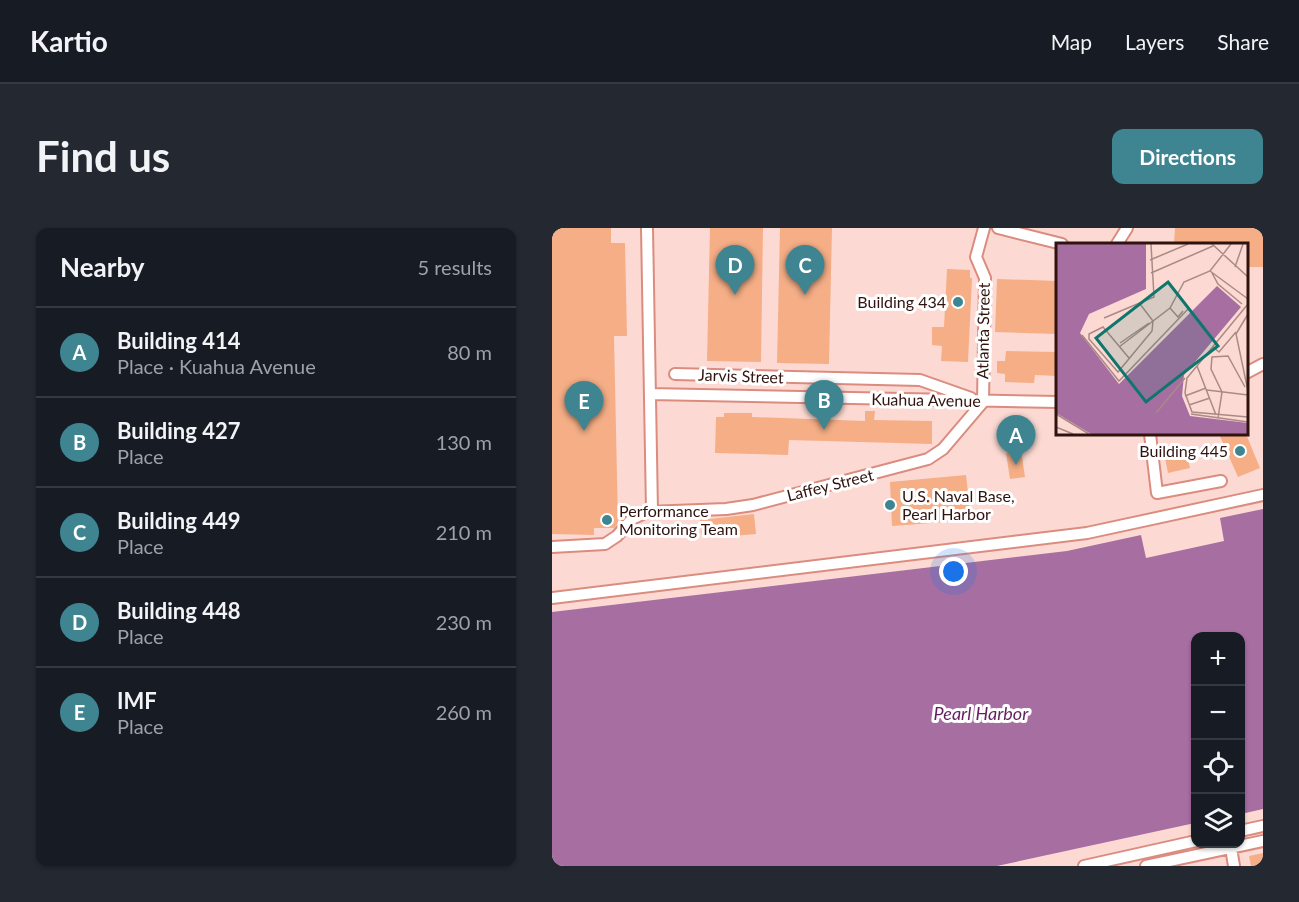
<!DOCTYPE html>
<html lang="en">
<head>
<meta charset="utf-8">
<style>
  :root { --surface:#171b24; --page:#242831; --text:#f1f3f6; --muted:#9ea1a6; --line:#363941; --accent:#3f8591 }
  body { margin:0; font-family:Lato,sans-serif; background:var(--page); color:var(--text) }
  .controls { position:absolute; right:18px; bottom:18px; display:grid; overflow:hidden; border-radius:12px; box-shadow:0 2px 4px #0004 }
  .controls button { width:54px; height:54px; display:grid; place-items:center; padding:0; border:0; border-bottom:2px solid var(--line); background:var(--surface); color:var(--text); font:30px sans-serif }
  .you { position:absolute; left:402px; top:344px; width:21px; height:21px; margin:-15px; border:4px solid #fff; border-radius:50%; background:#1a73e8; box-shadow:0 0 0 9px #1a73e833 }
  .badge { display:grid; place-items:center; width:39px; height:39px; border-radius:50%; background:var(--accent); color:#fff; font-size:20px; font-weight:700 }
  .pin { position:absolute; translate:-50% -50px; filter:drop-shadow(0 2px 3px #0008) }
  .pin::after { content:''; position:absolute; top:32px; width:21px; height:18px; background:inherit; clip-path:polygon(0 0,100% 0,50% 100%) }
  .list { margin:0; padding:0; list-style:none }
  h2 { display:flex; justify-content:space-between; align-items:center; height:78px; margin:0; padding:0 24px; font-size:26px }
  h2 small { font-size:20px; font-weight:400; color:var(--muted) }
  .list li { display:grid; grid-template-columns:39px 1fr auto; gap:18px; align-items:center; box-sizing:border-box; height:90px; padding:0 24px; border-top:2px solid var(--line) }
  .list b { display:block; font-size:22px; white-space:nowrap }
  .list p { margin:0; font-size:20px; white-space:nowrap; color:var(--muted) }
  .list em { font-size:20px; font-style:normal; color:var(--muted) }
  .icon { flex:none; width:33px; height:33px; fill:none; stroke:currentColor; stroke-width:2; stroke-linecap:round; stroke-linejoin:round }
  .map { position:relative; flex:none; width:711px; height:638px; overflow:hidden; border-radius:12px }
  header { display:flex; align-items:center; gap:36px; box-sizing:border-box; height:84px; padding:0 30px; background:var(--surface); border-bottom:2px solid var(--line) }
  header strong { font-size:28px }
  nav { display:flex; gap:33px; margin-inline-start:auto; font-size:21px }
  .intro { display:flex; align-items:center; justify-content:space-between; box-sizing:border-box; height:144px; padding:0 36px }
  h1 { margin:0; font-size:42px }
  .button { padding:15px 27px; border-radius:12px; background:var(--accent); color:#fff; font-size:21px; font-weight:700 }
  main { display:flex; gap:36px; padding:0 36px }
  aside { flex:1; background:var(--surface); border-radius:12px; box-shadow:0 2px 4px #0004 }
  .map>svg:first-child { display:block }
</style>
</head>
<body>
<header>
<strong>Kartio</strong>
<nav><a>Map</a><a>Layers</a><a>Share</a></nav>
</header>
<div class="intro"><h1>Find us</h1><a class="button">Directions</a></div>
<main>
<aside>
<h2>Nearby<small>5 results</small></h2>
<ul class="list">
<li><span class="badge">A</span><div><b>Building 414</b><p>Place · Kuahua Avenue</p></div><em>80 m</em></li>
<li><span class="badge">B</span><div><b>Building 427</b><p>Place</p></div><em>130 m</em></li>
<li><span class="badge">C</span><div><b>Building 449</b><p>Place</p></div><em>210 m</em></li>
<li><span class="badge">D</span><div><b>Building 448</b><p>Place</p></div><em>230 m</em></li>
<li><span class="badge">E</span><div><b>IMF</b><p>Place</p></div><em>260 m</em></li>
</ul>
</aside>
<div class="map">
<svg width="711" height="638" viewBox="0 0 711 638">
  <rect width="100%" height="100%" fill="#fcdad3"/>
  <path fill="#a76ea2" d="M 711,281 L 711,581 L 689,586 L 688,409 L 644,409 L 643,595 L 445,638 L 0,638 L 0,384 L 515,323 L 589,307 L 594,330 L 672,313 L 668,290 Z"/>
  <path fill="#f5ae86" d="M 0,0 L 59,0 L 59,15 L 73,15 L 75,108 L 62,108 L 66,296 L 62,300 L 42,300 L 42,307 L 0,306 Z
    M 158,0 L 211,0 L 209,134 L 155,133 Z
    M 228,0 L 280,0 L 277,136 L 225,135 Z
    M 623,0 L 711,0 L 711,39 L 694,39 L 694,16 L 622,16 Z
    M 395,41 L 418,42 L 418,50 L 420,50 L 416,134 L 389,133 L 390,118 L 380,117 L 380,99 L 392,99 Z
    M 445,51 L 506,53 L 506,106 L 443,104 Z
    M 454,123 L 506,124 L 506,148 L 483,147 L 482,155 L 453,154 L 453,146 L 445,145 L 445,133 L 453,133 Z
    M 313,183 L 323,183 L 322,192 L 380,193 L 380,216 L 237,212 L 236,227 L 163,225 L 164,189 L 172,189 L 172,185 L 200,185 L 200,189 L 313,193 Z
    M 667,206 L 694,206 L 708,240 L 686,249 Z
    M 469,222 L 473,249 L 458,251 L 454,225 Z
    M 635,226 L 638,240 L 616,245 L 613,230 Z
    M 414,247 L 419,292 L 340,298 L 338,254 Z
    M 202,286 L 204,306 L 180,308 L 180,304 L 149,307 L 148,292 Z
    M 711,625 L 711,638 L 699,638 L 697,628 Z"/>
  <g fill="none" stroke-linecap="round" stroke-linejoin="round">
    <defs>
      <path id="minor" d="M 95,0 L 100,283
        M 446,0 L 510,16
        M 565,16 L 575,0
        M 694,145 L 711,136
        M 123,146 L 368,152 L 419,170
        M 98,166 L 506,174
        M 431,174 L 433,50 L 424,29 L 432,0
        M 598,206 L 605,265 L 669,253
        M 0,319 L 53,316 L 65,308 L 80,291 L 95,284 L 174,281 L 201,277 L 376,231 L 391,221 L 431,174
        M 0,370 L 535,305 L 711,267
        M 688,603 L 711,598
        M 679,620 L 682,638
        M 532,638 L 644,613
        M 594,638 L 711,613"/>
    </defs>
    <use href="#minor" stroke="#db8c7f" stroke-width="14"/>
    <use href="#minor" stroke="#fff" stroke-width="10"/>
  </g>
  <g fill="#3f8591" stroke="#fff" stroke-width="2">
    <circle cx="406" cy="74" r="6"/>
    <circle cx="688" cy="223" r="6"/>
    <circle cx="338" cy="277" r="6"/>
    <circle cx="55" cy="292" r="6"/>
  </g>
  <g text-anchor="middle" stroke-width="6" stroke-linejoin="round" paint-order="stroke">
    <g font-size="16" fill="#30130e" stroke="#fff" text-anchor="end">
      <text x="394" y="80">Building 434</text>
      <text x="676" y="229">Building 445</text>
      <text x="350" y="274" text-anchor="start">U.S. Naval Base,<tspan x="350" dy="18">Pearl Harbor</tspan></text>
      <text x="67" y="289" text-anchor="start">Performance<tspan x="67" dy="18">Monitoring Team</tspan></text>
    </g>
    <g font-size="16" fill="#30130e" stroke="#fff">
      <text transform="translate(431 103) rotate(-89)" y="6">Atlanta Street</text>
      <text transform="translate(189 148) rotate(2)" y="6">Jarvis Street</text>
      <text transform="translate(374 172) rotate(1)" y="6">Kuahua Avenue</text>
      <text transform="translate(278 257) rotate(-14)" y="6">Laffey Street</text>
    </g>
    <g font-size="18" font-style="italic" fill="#651f61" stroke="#fff">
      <text x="429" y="492">Pearl Harbor</text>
    </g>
  </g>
  <g transform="translate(504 15)">
    <rect width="192" height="192" fill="#fcdad3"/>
    <path d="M 0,1 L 90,1 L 90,46 L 33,71 L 24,90 L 63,141 L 161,43 L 185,64 L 128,132 L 126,153 L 134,173 L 192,180 L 192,191 L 35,191 L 0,170 Z" fill="#a76ea2"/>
    <path fill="none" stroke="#aa8a84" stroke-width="1.5" d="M 156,1 L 192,34M 94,17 L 132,1M 179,24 L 187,1M 154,28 L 192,56M 95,30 L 157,3M 156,30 L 162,41 L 186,61M 84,61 L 97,78M 192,61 L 131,135 L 129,150 L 136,169 L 192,174M 114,65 L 122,74 L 127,68M 192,71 L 180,91 L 192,148M 48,75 L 98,54 L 95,1M 26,92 L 63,138 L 133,65M 64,100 L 93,80M 63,104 L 114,65 L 128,39 L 154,28 L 175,1M 157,104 L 163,109 L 180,89M 73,115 L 47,84 L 33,91 L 33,96 L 62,129 L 96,88 L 97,78M 141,123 L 160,172M 151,147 L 192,152M 129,153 L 150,145M 133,162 L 154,155M 100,170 L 129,135M 0,171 L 33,191M 135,171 L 192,179M 162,175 L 166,149 L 155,126 L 156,114 L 172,113 L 189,144M 0,184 L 17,191"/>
    <path fill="#0f766e" fill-opacity="0.15" stroke="#0f766e" stroke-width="3" d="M 112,39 L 162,103 L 90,159 L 40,95 Z"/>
    <rect width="192" height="192" fill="none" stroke="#30130e" stroke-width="3"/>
  </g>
</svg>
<div class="controls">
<button>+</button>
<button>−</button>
<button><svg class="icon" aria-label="locate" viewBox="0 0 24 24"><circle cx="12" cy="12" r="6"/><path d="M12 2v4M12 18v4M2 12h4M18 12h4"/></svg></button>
<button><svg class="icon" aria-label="layers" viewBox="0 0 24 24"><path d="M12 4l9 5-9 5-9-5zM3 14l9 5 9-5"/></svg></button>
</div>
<div class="you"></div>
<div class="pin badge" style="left:464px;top:237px">A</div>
<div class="pin badge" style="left:272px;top:202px">B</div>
<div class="pin badge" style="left:253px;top:67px">C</div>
<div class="pin badge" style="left:183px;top:67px">D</div>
<div class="pin badge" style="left:32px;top:203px">E</div>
</div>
</main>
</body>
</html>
